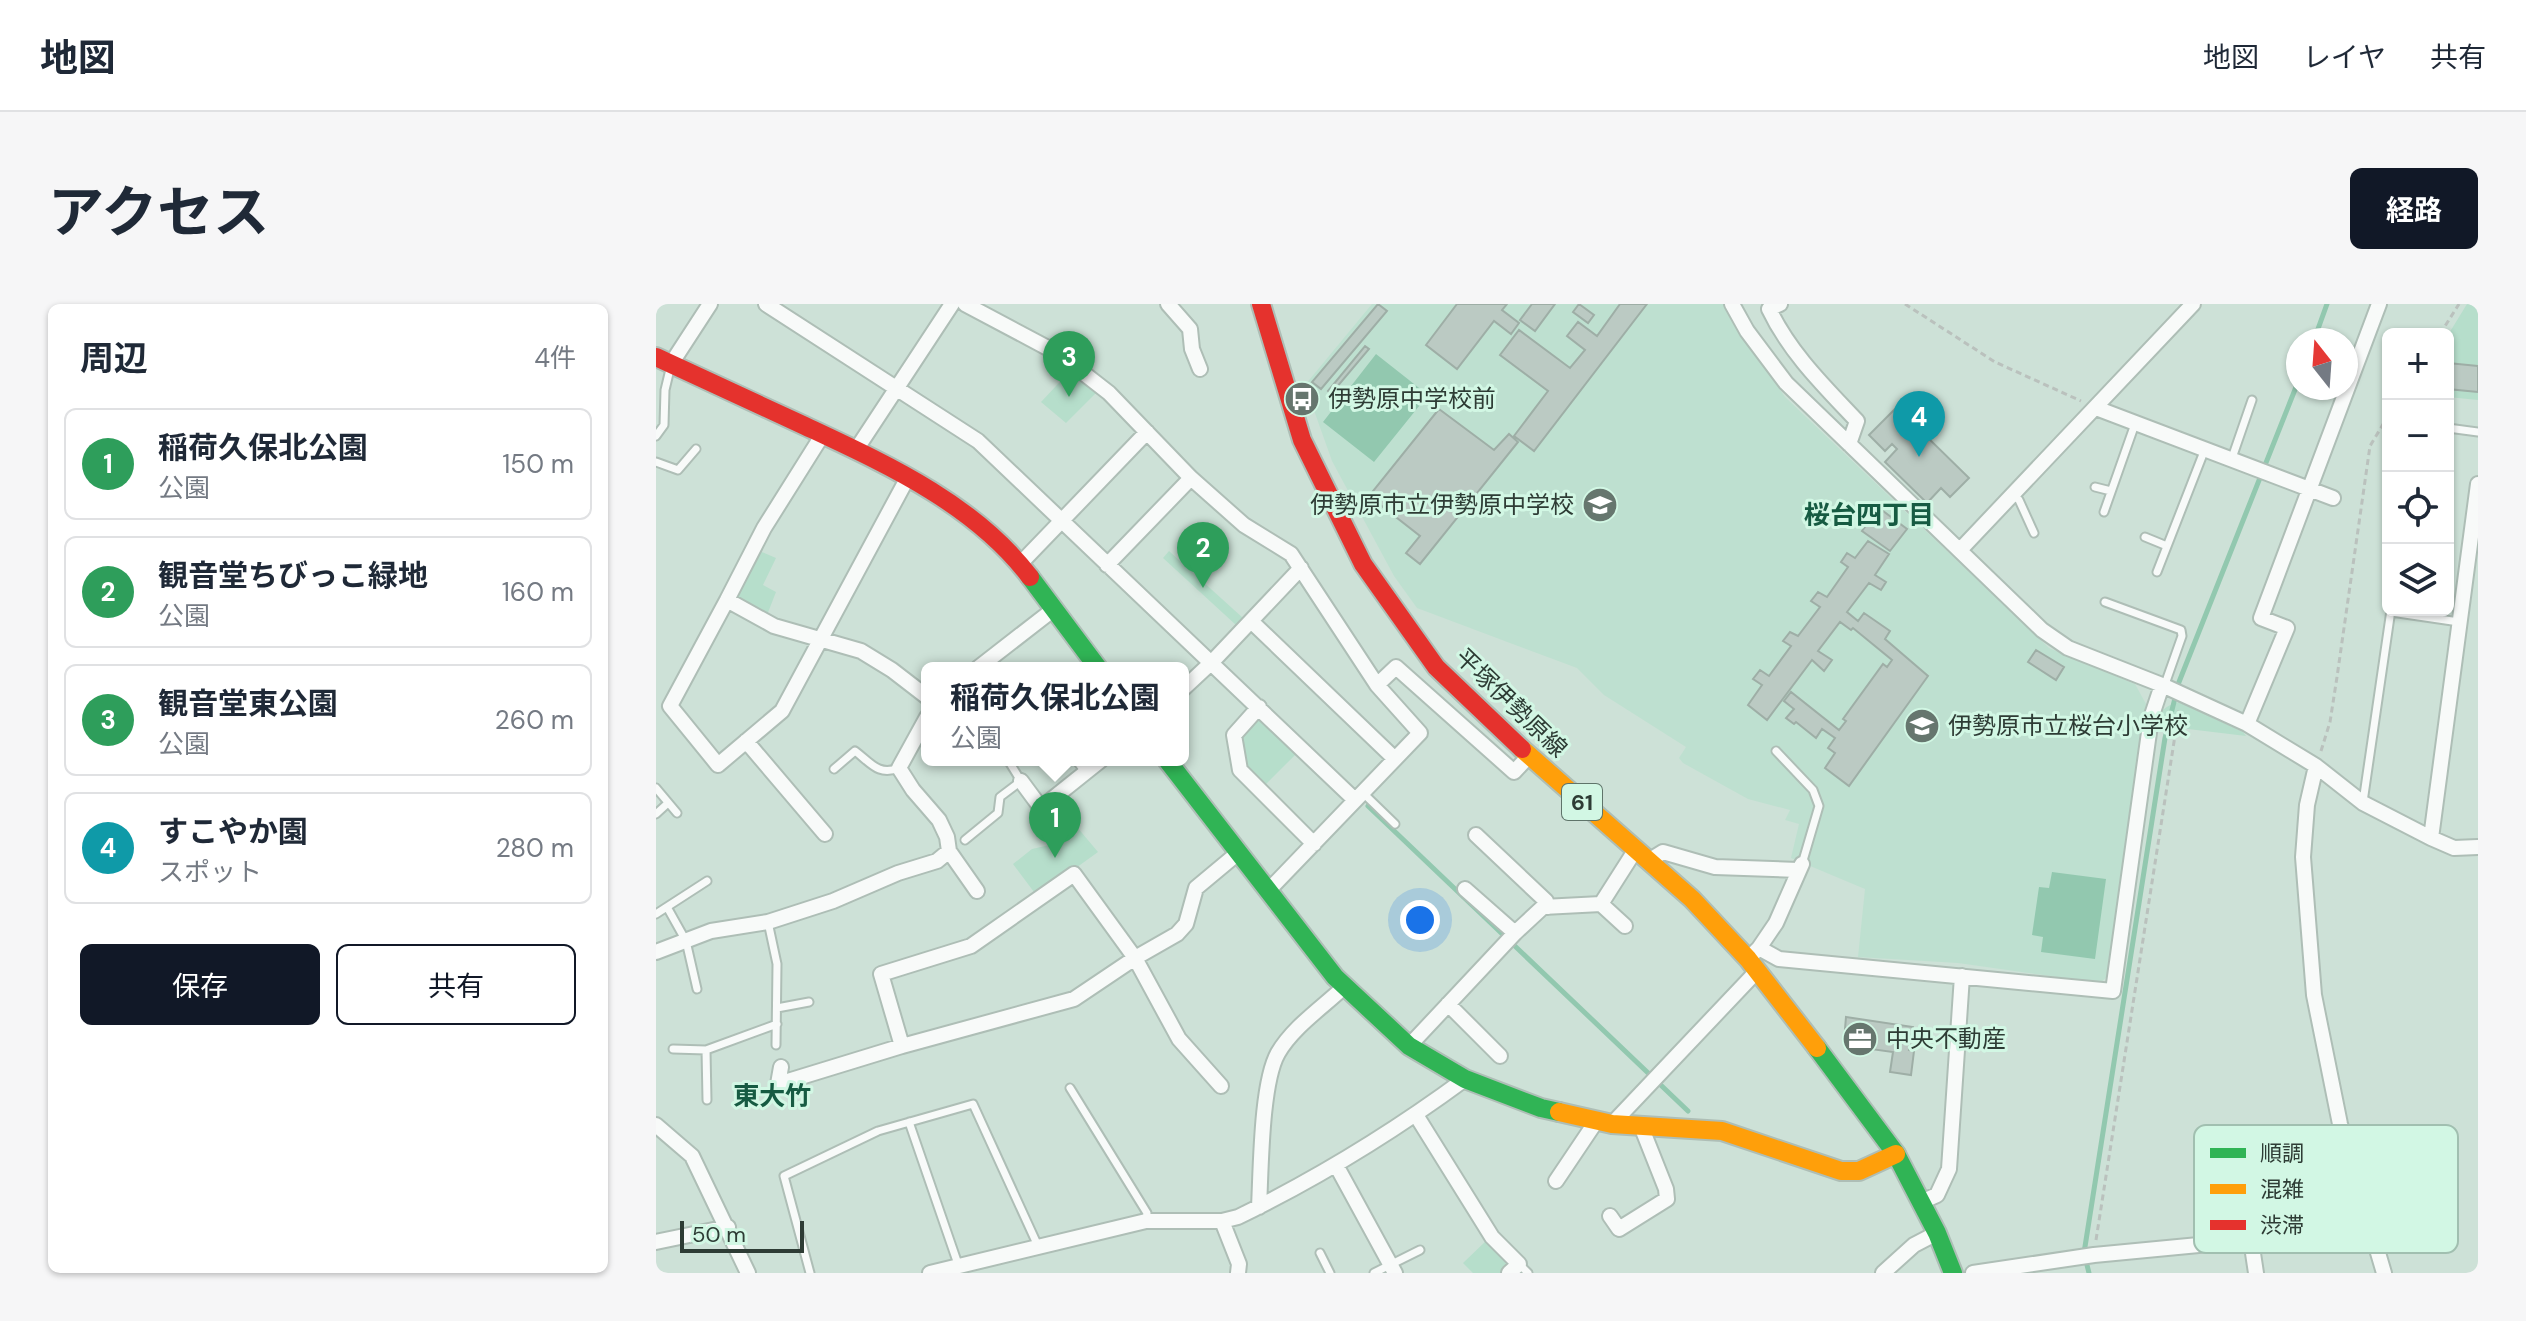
<!DOCTYPE html>
<html lang="ja">
<head>
<meta charset="utf-8">
<style>
  :root { --surface:#fff; --page:#f6f6f7; --text:#1f2937; --muted:#747a83; --line:#e0e1e3; --accent:#111827 }
  body { margin:0; font-family:"DM Sans","Noto Sans JP",sans-serif; background:var(--page); color:var(--text) }
  .controls { position:absolute; right:24px; top:24px; display:grid; overflow:hidden; border-radius:12px; box-shadow:0 2px 6px #0004 }
  .controls button { width:72px; height:72px; display:grid; place-items:center; padding:0; border:0; border-bottom:2px solid var(--line); background:var(--surface); color:var(--text); font:40px sans-serif }
  .compass { position:absolute; left:1630px; top:24px; width:72px; height:72px; border-radius:50%; background:var(--surface); box-shadow:0 2px 6px #0004; rotate:343deg }
  .scale { position:absolute; left:24px; bottom:20px; width:124px; box-sizing:border-box; padding-left:8px; border:4px solid #2e3c35; border-top:0; font-size:22px; line-height:28px; white-space:nowrap; color:#2e3c35; -webkit-text-stroke:6px #d2f7e4; paint-order:stroke }
  .you { position:absolute; left:764px; top:616px; width:28px; height:28px; margin:-20px; border:6px solid #fff; border-radius:50%; background:#1a73e8; box-shadow:0 0 0 12px #1a73e833 }
  .badge { display:grid; place-items:center; width:52px; height:52px; border-radius:50%; background:var(--accent); color:#fff; font-size:26px; font-weight:700 }
  .pin { position:absolute; translate:-50% -66px; filter:drop-shadow(0 2px 4px #0008) }
  .pin::after { content:''; position:absolute; top:42px; width:28px; height:24px; background:inherit; clip-path:polygon(0 0,100% 0,50% 100%) }
  .popup { position:absolute; left:265px; top:358px; width:268px; height:104px; box-sizing:border-box; display:grid; place-content:center; border-radius:12px; background:var(--surface); filter:drop-shadow(0 2px 6px #0005); font-size:26px; white-space:nowrap; color:var(--muted) }
  .popup b { font-size:30px; color:var(--text) }
  .popup::after { content:''; position:absolute; left:50%; top:100%; margin-left:-16px; border:16px solid transparent; border-top-color:var(--surface) }
  .list { margin:0; padding:0; list-style:none }
  h2 { display:flex; justify-content:space-between; align-items:center; height:104px; margin:0; padding:0 32px; font-size:34px }
  h2 small { font-size:26px; font-weight:400; color:var(--muted) }
  .list li { display:grid; grid-template-columns:52px 1fr auto; gap:24px; align-items:center; box-sizing:border-box; height:112px; margin:0 16px 16px; padding:0 16px; border:2px solid var(--line); border-radius:12px }
  .list b { display:block; font-size:30px; white-space:nowrap }
  .list p { margin:0; font-size:26px; white-space:nowrap; color:var(--muted) }
  .list em { font-size:26px; font-style:normal; color:var(--muted) }
  .actions { display:flex; gap:16px; padding:24px 32px }
  .actions a { flex:1; padding:18px 0; border:2px solid var(--accent); border-radius:12px; text-align:center; font-size:28px; color:var(--accent) }
  .actions .main { background:var(--accent); color:#fff }
  .icon { flex:none; width:44px; height:44px; fill:none; stroke:currentColor; stroke-width:2; stroke-linecap:round; stroke-linejoin:round }
  .map { position:relative; flex:none; width:1822px; height:969px; overflow:hidden; border-radius:12px }
  header { display:flex; align-items:center; gap:48px; box-sizing:border-box; height:112px; padding:0 40px; background:var(--surface); border-bottom:2px solid var(--line) }
  header strong { font-size:38px }
  nav { display:flex; gap:44px; margin-inline-start:auto; font-size:28px }
  .intro { display:flex; align-items:center; justify-content:space-between; box-sizing:border-box; height:192px; padding:0 48px }
  h1 { margin:0; font-size:56px }
  .button { padding:20px 36px; border-radius:12px; background:var(--accent); color:#fff; font-size:28px; font-weight:700 }
  main { display:flex; gap:48px; padding:0 48px }
  aside { flex:1; background:var(--surface); border-radius:12px; box-shadow:0 2px 6px #0004 }
  .map>svg:first-child { display:block }
</style>
</head>
<body>
<header>
<strong>地図</strong>
<nav><a>地図</a><a>レイヤ</a><a>共有</a></nav>
</header>
<div class="intro"><h1>アクセス</h1><a class="button">経路</a></div>
<main>
<aside>
<h2>周辺<small>4件</small></h2>
<ul class="list">
<li><span class="badge" style="background:#2e9e5b">1</span><div><b>稲荷久保北公園</b><p>公園</p></div><em>150 m</em></li>
<li><span class="badge" style="background:#2e9e5b">2</span><div><b>観音堂ちびっこ緑地</b><p>公園</p></div><em>160 m</em></li>
<li><span class="badge" style="background:#2e9e5b">3</span><div><b>観音堂東公園</b><p>公園</p></div><em>260 m</em></li>
<li><span class="badge" style="background:#0f9aa8">4</span><div><b>すこやか園</b><p>スポット</p></div><em>280 m</em></li>
</ul>
<div class="actions"><a class="main">保存</a><a>共有</a></div>
</aside>
<div class="map">
<svg width="1822" height="969" viewBox="0 0 1822 969">
  <rect width="100%" height="100%" fill="#cde1d7"/>
  <path fill="#bee0d0" d="M 716,0 L 1070,0 L 1087,32 L 1129,93 L 1393,344 L 1479,380 L 1490,400 L 1452,672 L 1444,679 L 1302,659 L 1202,653 L 1209,585 L 1135,554 L 1143,520 L 1129,516 L 1134,506 L 1092,495 L 1027,459 L 1023,454 L 1030,443 L 948,391 L 921,364 L 761,304 L 738,272 L 676,157 L 649,81 Z"/>
  <path fill="#b6decb" d="M 1811,0 L 1822,0 L 1822,96 L 1792,93 L 1792,31 Z
    M 415,66 L 442,87 L 410,119 L 385,98 Z
    M 101,246 L 120,254 L 107,281 L 120,288 L 111,311 L 80,291 Z
    M 513,247 L 587,314 L 580,321 L 507,254 Z
    M 1523,398 L 1587,428 L 1590,432 L 1499,421 C 1503,407 1509,402 1523,398 Z
    M 607,412 L 643,447 L 607,483 L 590,466 L 583,431 L 601,413 Z
    M 421,523 L 442,548 L 381,592 L 357,560 L 376,545 L 398,540 Z
    M 832,935 L 854,960 L 844,969 L 817,969 L 807,959 Z"/>
  <path fill="#92c8af" d="M 720,50 L 772,91 L 718,158 L 667,118 Z
    M 1396,568 L 1450,575 L 1439,655 L 1385,648 L 1387,633 L 1376,631 L 1383,583 L 1393,584 Z"/>
  <g fill="none" stroke-linecap="round" stroke-linejoin="round">
    <path stroke="#92c8af" stroke-width="5" d="M 1658,36 L 1671,0
      M 712,502 L 1032,807
      M 1433,969 L 1428,949 L 1509,434 L 1523,378 L 1642,78"/>
  </g>
  <path fill="#bbcac3" stroke="#9eaea6" stroke-width="2" d="M 722,0 L 731,7 L 665,85 L 656,78 Z
    M 801,0 L 851,0 L 846,6 L 863,19 L 855,30 L 838,17 L 801,65 L 770,41 Z
    M 876,0 L 899,0 L 879,27 L 864,16 Z
    M 923,0 L 938,11 L 932,19 L 917,8 Z
    M 991,0 L 878,147 L 858,132 L 892,87 L 844,51 L 863,26 L 914,64 L 929,46 L 911,32 L 922,18 L 941,32 L 964,0 Z
    M 709,42 L 713,45 L 675,90 L 672,87 Z
    M 1792,59 L 1822,62 L 1822,88 L 1792,85 Z
    M 1242,102 L 1256,116 L 1245,127 L 1254,135 L 1264,126 L 1313,174 L 1294,193 L 1285,184 L 1271,199 L 1229,158 L 1241,145 L 1236,140 L 1229,147 L 1213,131 Z
    M 783,105 L 838,146 L 853,130 L 862,138 L 764,260 L 750,249 L 764,232 L 713,192 Z
    M 1223,204 L 1251,225 L 1234,247 L 1206,227 Z
    M 1212,237 L 1233,250 L 1219,271 L 1230,278 L 1225,286 L 1213,279 L 1191,308 L 1202,317 L 1208,309 L 1234,327 L 1229,335 L 1272,372 L 1193,482 L 1169,464 L 1179,449 L 1172,444 L 1179,434 L 1166,425 L 1160,434 L 1140,418 L 1138,420 L 1130,414 L 1138,405 L 1128,397 L 1135,388 L 1183,426 L 1190,417 L 1187,415 L 1227,360 L 1231,363 L 1236,356 L 1197,324 L 1195,326 L 1184,318 L 1162,347 L 1176,356 L 1168,367 L 1156,356 L 1111,416 L 1092,401 L 1106,381 L 1097,375 L 1104,366 L 1113,372 L 1135,342 L 1127,337 L 1134,328 L 1142,332 L 1164,303 L 1155,297 L 1162,288 L 1171,293 L 1192,263 L 1185,258 L 1191,249 L 1199,254 Z
    M 1380,346 L 1408,363 L 1400,376 L 1372,358 Z
    M 1190,713 L 1257,723 L 1253,746 L 1258,747 L 1255,771 L 1234,768 L 1237,748 L 1193,742 L 1195,726 L 1189,725 Z"/>
  <g fill="none" stroke-linecap="round" stroke-linejoin="round">
    <defs>
      <path id="lane" d="M 1792,124 L 1822,128
        M 0,132 L 8,121 L 9,86 L 15,61
        M 1576,154 L 1596,96
        M 0,158 L 22,166 L 40,145
        M 1439,183 L 1455,187
        M 1357,191 L 1363,196 L 1378,229
        M 1448,208 L 1479,120
        M 1489,233 L 1511,242
        M 1501,268 L 1549,145
        M 1449,298 L 1525,326 L 1526,332 L 1508,383
        M 1735,308 L 1803,318
        M 1120,447 L 1157,486 L 1163,502 L 1146,560
        M 420,456 L 430,469
        M 178,465 L 199,447 C 215,459 222,472 243,464
        M 0,484 L 21,509
        M 706,488 L 739,520
        M 1707,498 L 1735,306
        M 0,510 L 12,499
        M 309,536 L 342,509 L 344,493 L 365,477 L 352,456
        M 11,603 L 30,637 L 41,685
        M 0,610 L 51,577
        M 112,618 L 121,660 L 120,741
        M 121,704 L 153,698
        M 17,745 L 50,746 L 121,720
        M 50,746 L 51,796
        M 414,784 L 491,909 L 490,917
        M 253,818 L 303,963
        M 664,949 L 674,969
        M 863,960 L 872,969
        M 154,969 L 128,872 L 222,827 L 317,800 L 382,942
        M 718,969 L 764,946"/>
      <path id="street" d="M 110,0 L 322,137 L 699,496
        M 309,0 L 403,50 L 453,89 L 535,174 L 588,221 L 635,250 L 721,381 L 764,429 L 612,587
        M 512,0 L 534,25 L 536,45 L 544,65
        M 1076,0 L 1091,27 L 1130,79 L 1386,326 L 1412,344 L 1506,381 L 1591,420 L 1660,462 L 1707,499 L 1775,534 L 1798,544 L 1822,543
        M 1124,0 L 1113,5 C 1134,49 1168,82 1201,117 L 1193,140
        M 15,60 L 54,0
        M 1440,104 L 1677,194
        M 167,130 L 108,224 L 71,296 L 118,322 L 205,347 L 236,366 L 271,393
        M 200,146 L 296,0
        M 1304,246 L 1537,0
        M 364,260 L 491,128
        M 451,261 L 535,174
        M 71,296 L 14,402 L 62,461 L 126,407 L 252,173
        M 595,317 L 739,455
        M 322,364 L 398,305
        M 721,381 L 740,363 L 858,468 L 873,452
        M 527,385 L 556,358 L 645,264
        M 603,403 L 578,431 L 584,466 L 658,540
        M 271,413 L 243,464 L 257,486 L 283,516 L 291,533 L 293,547 L 321,587
        M 1591,420 L 1631,324 L 1605,314 L 1723,0
        M 90,437 L 169,530
        M 1660,462 L 1651,501 L 1647,553 L 1658,691 L 1684,820 L 1728,969
        M 365,477 L 385,504 L 445,456
        M 820,531 L 890,597 L 892,603
        M 1775,534 L 1822,180
        M 994,556 L 1007,548 L 1059,563 L 1142,566
        M 809,585 L 859,629
        M 945,600 L 969,622
        M 1103,644 L 1120,619 L 1146,560
        M 0,648 L 55,627 L 112,618 L 177,597 L 242,569 L 281,557 L 293,547
        M 1092,655 L 1103,644 L 1123,655 L 1457,687 L 1495,414 L 1506,381
        M 792,700 L 844,752
        M 246,742 L 225,670 L 315,642 L 418,570 L 479,654 L 523,735 L 565,782
        M 753,742 L 859,629 L 887,603 L 945,600 L 980,545
        M 125,763 L 122,780 L 246,742 L 418,695 L 479,654 L 521,630 L 530,620 L 540,584 L 582,549
        M 760,811 L 836,933 L 863,960 L 853,969
        M 956,820 L 1102,666
        M 0,821 L 36,852 L 92,969
        M 680,861 L 739,969
        M 900,877 L 941,816
        M 1265,898 L 1281,891 L 1293,865 L 1306,672
        M 603,903 C 605,865 605,779 622,749 C 637,723 667,703 688,683
        M 954,912 L 963,925 L 1011,895 L 1010,885 L 985,822
        M 566,917 L 583,960 L 582,969
        M 0,938 L 72,923
        M 274,969 L 490,917 L 566,917 L 582,913 C 662,874 737,828 809,775
        M 1227,969 L 1258,941 L 1281,929
        M 1317,969 L 1438,951 L 1595,936 L 1600,969"/>
      <path id="fast" d="M 374,273 L 442,364
        M 511,456 L 679,673 L 753,742 L 809,775 L 885,804 L 903,808
        M 1161,744 L 1240,850 L 1281,929 L 1297,969"/>
      <path id="slow" d="M 866,445 L 1036,595 L 1092,655 L 1161,744
        M 903,808 L 956,820 L 1066,827 L 1185,867 L 1203,867 L 1240,850"/>
      <path id="jam" d="M 605,0 L 646,136 L 707,260 L 780,363 L 866,445
        M 0,53 C 50,76 99,99 149,122 C 230,160 319,200 374,273"/>
    </defs>
    <use href="#lane" stroke="#aebeb6" stroke-width="11"/>
    <use href="#street" stroke="#aebeb6" stroke-width="18"/>
    <use href="#fast" stroke="#aebeb6" stroke-width="22"/>
    <use href="#slow" stroke="#aebeb6" stroke-width="22"/>
    <use href="#jam" stroke="#aebeb6" stroke-width="22"/>
    <path stroke="#bac1bd" stroke-width="3" stroke-dasharray="6 4" stroke-linecap="butt" d="M 1249,0 L 1339,58 L 1425,97
      M 1784,30 L 1803,0
      M 1665,447 L 1674,418 L 1681,373 L 1714,142 L 1732,112
      M 1440,936 L 1523,406"/>
    <use href="#lane" stroke="#f8faf9" stroke-width="7"/>
    <use href="#street" stroke="#f8faf9" stroke-width="14"/>
    <use href="#fast" stroke="#30b455" stroke-width="18"/>
    <use href="#slow" stroke="#ff9f0a" stroke-width="18"/>
    <use href="#jam" stroke="#e5322d" stroke-width="18"/>
  </g>
  <defs>
    <symbol id="bus-disc" viewBox="-11 -11 22 22"><circle r="9.5" fill="#66766e" stroke="#d2f7e4"/><path d="M-5-6H5V4H4V6H2V4H-2V6H-4V4H-5ZM-3.5-4V0h7V-4ZM-3.5 1.2v1.5H-2V1.2ZM2 1.2v1.5H3.5V1.2Z" fill="#fff"/></symbol>
    <symbol id="school-disc" viewBox="-11 -11 22 22"><circle r="9.5" fill="#66766e" stroke="#d2f7e4"/><path d="M0-5L7-2L0 1L-7-2ZM-4 1L0 2.5L4 1V4Q0 6-4 4Z" fill="#fff"/></symbol>
    <symbol id="office-disc" viewBox="-11 -11 22 22"><circle r="9.5" fill="#66766e" stroke="#d2f7e4"/><path d="M-6-3h4V-5.5h4V-3h4V5H-6ZM-1-4.5V-3h2v-1.5ZM-6 0V1H6V0Z" fill="#fff"/></symbol>
  </defs>
  <g fill-rule="evenodd">
    <use href="#bus-disc" x="626" y="75" width="40" height="40"/>
    <use href="#school-disc" x="924" y="181" width="40" height="40"/>
    <use href="#school-disc" x="1246" y="402" width="40" height="40"/>
    <use href="#office-disc" x="1184" y="715" width="40" height="40"/>
  </g>
  <g text-anchor="middle" stroke-width="6" stroke-linejoin="round" paint-order="stroke">
    <rect fill="#d2f7e4" stroke="#5f746a" stroke-width="2" x="906" y="480" width="40" height="36" rx="6"/>
    <g font-size="22" font-weight="bold" fill="#2e3c35">
      <text x="926" y="506">61</text>
    </g>
    <g font-size="24" fill="#2e3c35" stroke="#d2f7e4" text-anchor="start">
      <text x="672" y="103">伊勢原中学校前</text>
      <text x="918" y="209" text-anchor="end">伊勢原市立伊勢原中学校</text>
      <text x="1292" y="430">伊勢原市立桜台小学校</text>
      <text x="1230" y="743">中央不動産</text>
    </g>
    <g font-size="24" fill="#2e3c35" stroke="#d2f7e4">
      <text transform="translate(855 399) rotate(44)" y="8">平塚伊勢原線</text>
    </g>
    <g font-size="26" font-weight="bold" fill="#165b42" stroke="#d2f7e4">
      <text x="1213" y="220">桜台四丁目</text>
      <text x="116" y="801">東大竹</text>
    </g>
  </g>
  <rect x="1538" y="821" width="264" height="128" rx="12" fill="#d2f7e4" stroke="#a1bfb0" stroke-width="2"/>
  <rect x="1554" y="844" width="36" height="10" fill="#30b455"/>
  <rect x="1554" y="880" width="36" height="10" fill="#ff9f0a"/>
  <rect x="1554" y="916" width="36" height="10" fill="#e5322d"/>
  <g font-size="22" fill="#2e3c35">
    <text x="1604" y="857">順調</text>
    <text x="1604" y="893">混雑</text>
    <text x="1604" y="929">渋滞</text>
  </g>
</svg>
<div class="controls">
<button>+</button>
<button>−</button>
<button><svg class="icon" aria-label="locate" viewBox="0 0 24 24"><circle cx="12" cy="12" r="6"/><path d="M12 2v4M12 18v4M2 12h4M18 12h4"/></svg></button>
<button><svg class="icon" aria-label="layers" viewBox="0 0 24 24"><path d="M12 4l9 5-9 5-9-5zM3 14l9 5 9-5"/></svg></button>
</div>
<svg class="compass" viewBox="-18 -18 36 36"><path d="M0-13l5 13h-10z" fill="#e53935"/><path d="M0 13l5-13h-10z" fill="#747a83"/></svg>
<div class="scale">50 m</div>
<div class="you"></div>
<div class="pin badge" style="left:399px;top:554px;background:#2e9e5b">1</div>
<div class="popup"><b>稲荷久保北公園</b>公園</div>
<div class="pin badge" style="left:547px;top:284px;background:#2e9e5b">2</div>
<div class="pin badge" style="left:413px;top:93px;background:#2e9e5b">3</div>
<div class="pin badge" style="left:1263px;top:153px;background:#0f9aa8">4</div>
</div>
</main>
</body>
</html>
